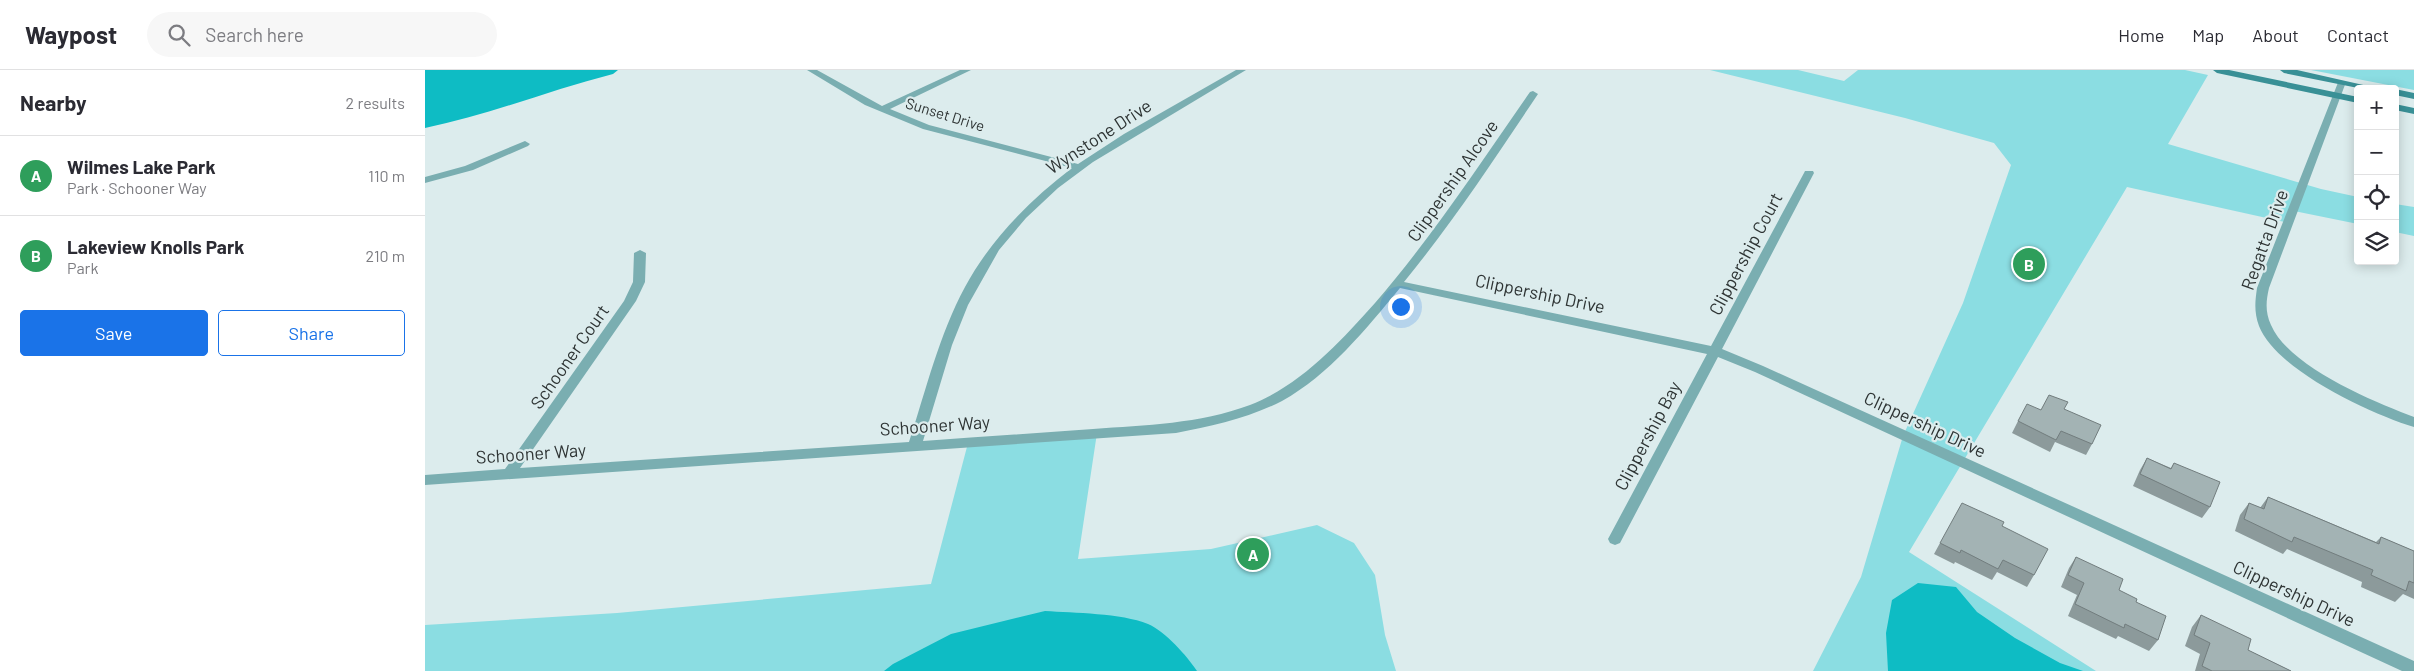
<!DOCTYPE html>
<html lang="en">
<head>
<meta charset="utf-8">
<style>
  :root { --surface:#fff; --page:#f7f7f7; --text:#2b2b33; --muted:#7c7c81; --line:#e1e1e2; --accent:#1a73e8 }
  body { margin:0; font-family:Barlow,sans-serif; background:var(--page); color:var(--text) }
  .controls { position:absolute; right:15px; top:15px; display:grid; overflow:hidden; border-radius:5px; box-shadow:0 2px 12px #0003 }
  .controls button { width:45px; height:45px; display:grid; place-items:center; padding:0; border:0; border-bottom:1px solid var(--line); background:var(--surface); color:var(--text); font:25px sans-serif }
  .you { position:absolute; left:975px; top:236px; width:18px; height:18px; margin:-12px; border:4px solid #fff; border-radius:50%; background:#1a73e8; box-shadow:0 0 0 8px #1a73e833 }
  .badge { display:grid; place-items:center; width:32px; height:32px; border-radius:50%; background:var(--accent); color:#fff; font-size:16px; font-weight:700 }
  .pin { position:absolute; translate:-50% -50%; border:2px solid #fff; box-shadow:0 1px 5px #0006 }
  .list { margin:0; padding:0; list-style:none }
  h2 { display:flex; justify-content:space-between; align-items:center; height:65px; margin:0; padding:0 20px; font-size:21px }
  h2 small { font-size:16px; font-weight:400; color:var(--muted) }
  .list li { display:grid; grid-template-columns:32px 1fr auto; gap:15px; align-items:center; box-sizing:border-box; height:80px; padding:0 20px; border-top:1px solid var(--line) }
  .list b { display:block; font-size:19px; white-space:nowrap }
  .list p { margin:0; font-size:16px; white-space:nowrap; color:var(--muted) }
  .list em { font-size:16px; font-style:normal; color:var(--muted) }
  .actions { display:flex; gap:10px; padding:15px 20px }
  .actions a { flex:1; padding:11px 0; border:1px solid var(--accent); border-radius:5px; text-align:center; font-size:18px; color:var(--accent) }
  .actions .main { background:var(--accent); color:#fff }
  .icon { flex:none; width:28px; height:28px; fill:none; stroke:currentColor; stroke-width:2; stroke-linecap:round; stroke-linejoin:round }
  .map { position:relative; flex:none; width:1989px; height:601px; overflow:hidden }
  header { display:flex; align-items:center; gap:30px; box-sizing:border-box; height:70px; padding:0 25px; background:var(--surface); border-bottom:1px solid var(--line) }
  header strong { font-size:24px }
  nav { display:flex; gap:28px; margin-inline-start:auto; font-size:18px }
  .search { width:350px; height:45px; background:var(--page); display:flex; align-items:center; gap:12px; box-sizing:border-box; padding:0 18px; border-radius:28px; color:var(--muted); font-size:19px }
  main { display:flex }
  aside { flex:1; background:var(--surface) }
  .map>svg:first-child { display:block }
</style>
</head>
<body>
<header>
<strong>Waypost</strong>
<div class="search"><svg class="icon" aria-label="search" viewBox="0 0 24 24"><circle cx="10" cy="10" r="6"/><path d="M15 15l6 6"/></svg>Search here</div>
<nav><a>Home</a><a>Map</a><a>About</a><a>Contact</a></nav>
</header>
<main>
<aside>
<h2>Nearby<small>2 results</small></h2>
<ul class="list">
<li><span class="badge" style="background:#2e9e5b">A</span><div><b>Wilmes Lake Park</b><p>Park · Schooner Way</p></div><em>110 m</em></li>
<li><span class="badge" style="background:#2e9e5b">B</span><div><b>Lakeview Knolls Park</b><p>Park</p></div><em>210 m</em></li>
</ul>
<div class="actions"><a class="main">Save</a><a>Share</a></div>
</aside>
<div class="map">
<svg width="1989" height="601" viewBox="0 0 1989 601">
  <rect width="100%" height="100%" fill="#dceced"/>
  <path fill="#8bdde2" d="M 1285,0 L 1373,0 L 1419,11 L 1433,0 L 1760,0 L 1783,5 L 1743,74 L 1896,119 L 1933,127 L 1933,154 L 1869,141 L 1864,153 L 1702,117 L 1484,482 L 1671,601 L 1388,601 L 1436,507 L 1478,366 L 1538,233 L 1586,95 L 1569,73 L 1480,48 Z
    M 1886,0 L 1989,0 L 1989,20 Z
    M 1970,134 L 1989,137 L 1989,166 L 1970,162 Z
    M 672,363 L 653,489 L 786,479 L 892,455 L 929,473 L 950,505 L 960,565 L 971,601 L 0,601 L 0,555 L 192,543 L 506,514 L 543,373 Z"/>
  <path fill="#0ebcc4" d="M 0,0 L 193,0 L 188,4 C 125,20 64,45 0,58 Z
    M 1493,513 L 1531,517 L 1552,542 L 1590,568 L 1635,593 L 1658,601 L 1463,601 L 1461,563 L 1467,530 Z
    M 620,541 C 649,543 696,543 723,554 C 740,561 762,586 772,601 L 459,601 L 468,594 L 526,564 Z"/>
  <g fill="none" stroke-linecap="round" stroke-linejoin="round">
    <path fill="#7aaeb1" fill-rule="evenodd" d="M 382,0 L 392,0 L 457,36 L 535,0 L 546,0 L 465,39 L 504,55 L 653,94 L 699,64 L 811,0 L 821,0 L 668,92 L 633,118 L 601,148 L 574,180 L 543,235 L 527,275 L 498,371 C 555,367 611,363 668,359 C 721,355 774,354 825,335 C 876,315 914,273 950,233 C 1007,167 1055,94 1105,22 L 1108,21 L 1113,24 C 1070,88 1028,152 979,212 L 1286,276 L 1379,103 L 1380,101 L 1388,101 L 1389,103 L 1297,279 L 1338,296 L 1989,591 L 1989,601 L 1977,601 L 1330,302 L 1293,287 L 1195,473 L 1190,475 L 1185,473 L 1183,469 L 1282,284 L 975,218 C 941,259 904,305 857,331 C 824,348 787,356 751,363 L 0,415 L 0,405 L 80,399 L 199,231 L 208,212 L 209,183 L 215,180 L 221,183 L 220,212 L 211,231 L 95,398 L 484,372 C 501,320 514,265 540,217 C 566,169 604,131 647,98 L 498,59 L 440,35 Z
      M 1914,10 L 1921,12 L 1844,218 C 1841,231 1840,242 1846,255 C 1864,297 1949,332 1989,347 L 1989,357 C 1946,344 1851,300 1834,256 C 1829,242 1830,232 1832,218 Z
      M 100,71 L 105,74 L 103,76 L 48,100 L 0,113 L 0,107 L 40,96 Z"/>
    <path fill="#399096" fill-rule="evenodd" d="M 1788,0 L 1804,0 L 1933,27 L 1933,33 L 1792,3 Z
      M 1855,0 L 1872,0 L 1956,19 L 1938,19 L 1859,3 Z
      M 1970,19 L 1989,23 L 1989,29 L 1970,25 Z
      M 1970,34 L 1989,38 L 1989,44 L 1970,40 Z"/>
  </g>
  <path fill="#8c9a9b" d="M 1639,339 L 1667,374 L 1661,385 L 1630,372 L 1625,382 L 1587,363 L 1593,351 L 1616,340 Z
    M 1722,388 L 1746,398 L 1749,393 L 1785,437 L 1777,448 L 1708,416 L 1715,400 Z
    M 1843,427 L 1951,472 L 1956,467 L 1989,481 L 1989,529 L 1978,524 L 1970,532 L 1936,517 L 1937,512 L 1862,479 L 1858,484 L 1810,461 L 1815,445 L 1824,433 L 1835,438 Z
    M 1577,456 L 1609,505 L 1602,517 L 1572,502 L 1567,510 L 1530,492 L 1529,494 L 1509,484 L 1515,473 Z
    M 1651,487 L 1694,520 L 1711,532 L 1733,570 L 1724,581 L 1693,566 L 1691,569 L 1643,546 L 1652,525 L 1636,517 L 1644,498 Z
    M 1776,545 L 1823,580 L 1866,601 L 1770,601 L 1775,584 L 1760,576 L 1767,557 Z"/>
  <path fill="#a3b3b4" stroke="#727d7e" d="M 1624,325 L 1643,332 L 1639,339 L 1676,355 L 1667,374 L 1636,361 L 1631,370 L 1593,351 L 1602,334 L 1616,340 Z
    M 1722,388 L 1746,399 L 1749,393 L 1795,412 L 1785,437 L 1715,404 Z
    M 1843,427 L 1954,474 L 1956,467 L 1989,481 L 1989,513 L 1984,511 L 1981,521 L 1946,505 L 1948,500 L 1869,467 L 1867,472 L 1819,449 L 1824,433 L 1839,439 Z
    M 1537,433 L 1579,452 L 1577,456 L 1623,479 L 1609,505 L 1578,490 L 1573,499 L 1536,480 L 1535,483 L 1515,473 Z
    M 1651,487 L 1698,509 L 1694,520 L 1712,529 L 1711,532 L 1741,546 L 1733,570 L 1700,554 L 1699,558 L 1650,534 L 1659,513 L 1643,505 Z
    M 1776,545 L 1826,569 L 1823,580 L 1866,601 L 1787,601 L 1777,596 L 1785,573 L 1769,565 Z"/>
  <g text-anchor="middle" stroke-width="4.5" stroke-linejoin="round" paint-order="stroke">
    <g font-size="15" fill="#2e3434" stroke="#dceced">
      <text transform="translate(520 45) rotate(17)" y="5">Sunset Drive</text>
    </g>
    <g font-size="18" fill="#2e3434" stroke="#dceced">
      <text transform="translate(674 67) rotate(-33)" y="6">Wynstone Drive</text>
      <text transform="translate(1028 111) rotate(-55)" y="6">Clippership Alcove</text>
      <text transform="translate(1840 170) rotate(-70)" y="6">Regatta Drive</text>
      <text transform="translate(1321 184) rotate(-62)" y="6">Clippership Court</text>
      <text transform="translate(1115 224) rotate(12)" y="6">Clippership Drive</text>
      <text transform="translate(145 287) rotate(-55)" y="6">Schooner Court</text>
      <text transform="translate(1500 355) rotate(25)" y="6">Clippership Drive</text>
      <text transform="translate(510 356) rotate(-4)" y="6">Schooner Way</text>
      <text transform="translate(1223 366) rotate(-62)" y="6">Clippership Bay</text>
      <text transform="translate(106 384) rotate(-4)" y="6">Schooner Way</text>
      <text transform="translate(1869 524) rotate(25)" y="6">Clippership Drive</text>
    </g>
  </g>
</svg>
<div class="controls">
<button>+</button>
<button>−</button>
<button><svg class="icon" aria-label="locate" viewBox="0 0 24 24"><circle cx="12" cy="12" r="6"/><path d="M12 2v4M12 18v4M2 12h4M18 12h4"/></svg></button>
<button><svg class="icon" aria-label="layers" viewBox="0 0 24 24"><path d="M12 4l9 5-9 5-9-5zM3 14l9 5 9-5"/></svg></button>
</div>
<div class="you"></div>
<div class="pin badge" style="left:828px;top:484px;background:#2e9e5b">A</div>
<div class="pin badge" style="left:1604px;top:194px;background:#2e9e5b">B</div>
</div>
</main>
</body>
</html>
